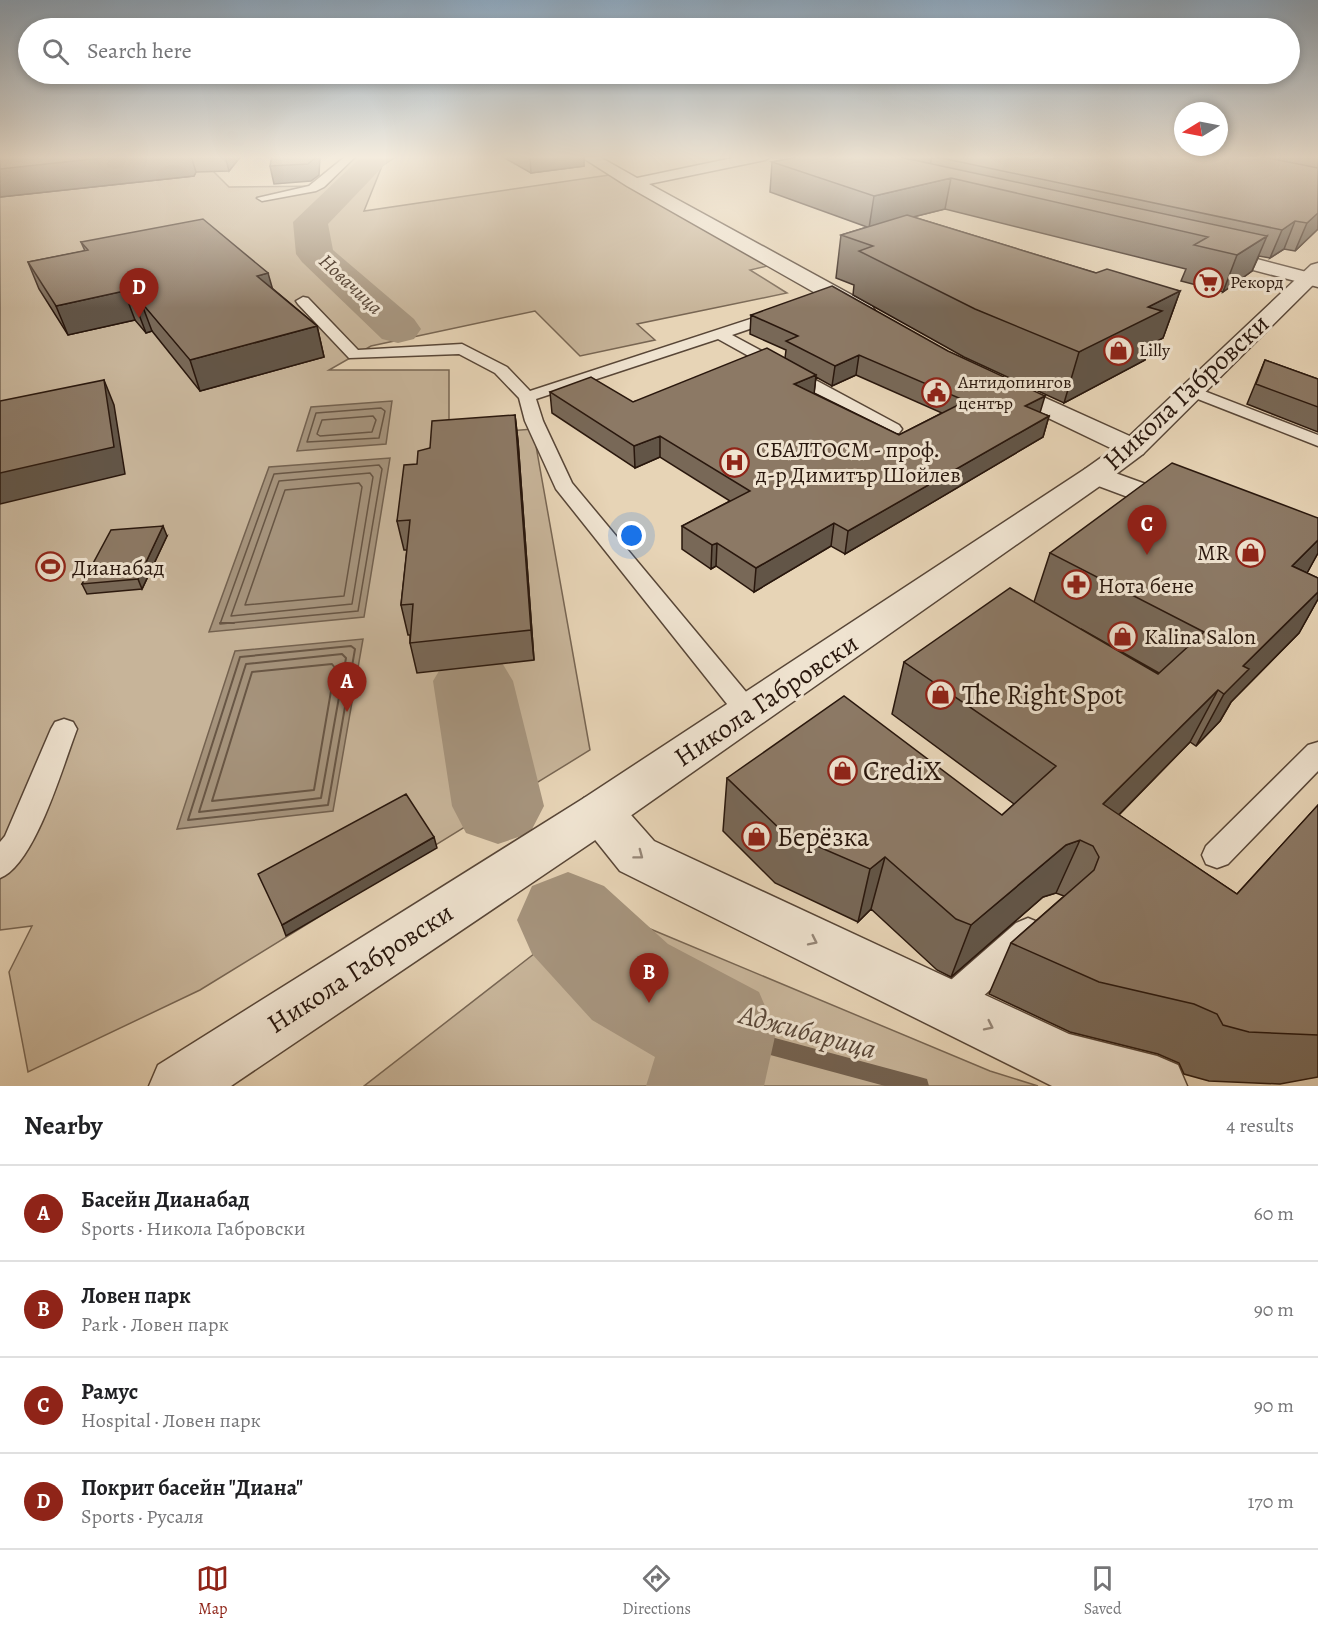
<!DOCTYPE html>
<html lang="en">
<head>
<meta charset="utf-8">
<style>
  :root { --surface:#fff; --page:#f2f2f2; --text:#202124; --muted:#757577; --line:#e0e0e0; --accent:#8f2418 }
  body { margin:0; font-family:Alegreya,serif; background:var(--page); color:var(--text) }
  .compass { position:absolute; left:1174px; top:102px; width:54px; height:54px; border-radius:50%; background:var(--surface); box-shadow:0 3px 9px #0003; rotate:260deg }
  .you { position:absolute; left:632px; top:536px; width:21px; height:21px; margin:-15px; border:4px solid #fff; border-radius:50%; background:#1a73e8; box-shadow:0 0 0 9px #1a73e833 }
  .badge { display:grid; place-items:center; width:39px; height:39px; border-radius:50%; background:var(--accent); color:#fff; font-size:20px; font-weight:700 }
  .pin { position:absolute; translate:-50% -50px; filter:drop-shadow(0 2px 3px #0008) }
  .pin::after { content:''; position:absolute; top:32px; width:21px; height:18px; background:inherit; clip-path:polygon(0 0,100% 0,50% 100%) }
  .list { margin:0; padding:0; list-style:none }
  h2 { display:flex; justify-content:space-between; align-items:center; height:78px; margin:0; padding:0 24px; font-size:26px }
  h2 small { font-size:20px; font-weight:400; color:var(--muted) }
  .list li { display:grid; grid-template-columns:39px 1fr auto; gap:18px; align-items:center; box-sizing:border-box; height:96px; padding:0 24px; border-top:2px solid var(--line) }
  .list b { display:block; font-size:22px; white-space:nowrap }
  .list p { margin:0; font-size:20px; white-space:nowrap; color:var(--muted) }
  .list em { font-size:20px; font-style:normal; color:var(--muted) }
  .icon { flex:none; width:33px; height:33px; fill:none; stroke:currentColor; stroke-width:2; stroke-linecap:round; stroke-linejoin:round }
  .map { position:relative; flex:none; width:1318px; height:1086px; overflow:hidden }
  .search { position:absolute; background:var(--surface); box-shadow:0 3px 9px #0003; left:18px; right:18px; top:18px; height:66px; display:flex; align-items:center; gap:15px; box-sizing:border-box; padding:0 21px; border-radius:33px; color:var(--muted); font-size:22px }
  .sheet { height:462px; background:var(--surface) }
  nav { display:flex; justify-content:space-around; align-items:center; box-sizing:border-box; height:84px; border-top:2px solid var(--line); background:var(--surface); font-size:16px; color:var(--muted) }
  nav a { display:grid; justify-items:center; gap:3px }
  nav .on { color:var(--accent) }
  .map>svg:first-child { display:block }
</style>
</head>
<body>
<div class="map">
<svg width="1318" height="1086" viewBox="0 0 1318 1086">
  <rect width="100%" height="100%" fill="#e7d4b6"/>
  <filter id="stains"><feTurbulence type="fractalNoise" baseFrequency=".00333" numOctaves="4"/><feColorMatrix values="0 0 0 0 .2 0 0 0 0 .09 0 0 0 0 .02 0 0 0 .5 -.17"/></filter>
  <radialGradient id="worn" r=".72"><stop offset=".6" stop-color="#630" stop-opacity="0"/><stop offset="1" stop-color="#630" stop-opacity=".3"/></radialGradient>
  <path fill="#c7b499" stroke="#786653" stroke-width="1.5" d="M 198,156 L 229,187 L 326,186 L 356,156 L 397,156 L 382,166 L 364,211 L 616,174 L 780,263 L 750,270 L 787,293 L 637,324 L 655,340 L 580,356 L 535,311 L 371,346 L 329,370 L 449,370 L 449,436 L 533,429 L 590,750 L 200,990 L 28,1072 L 9,972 L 32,926 L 0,930 L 0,170 Z
    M 648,928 L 990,1071 L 1038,1086 L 364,1086 L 557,936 Z"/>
  <path fill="#a6947d" stroke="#746250" stroke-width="1.5" d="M 392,401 L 386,444 L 297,451 L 311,407 Z
    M 390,458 L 364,617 L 209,632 L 269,467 Z
    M 363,639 L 333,811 L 177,829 L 235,651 Z"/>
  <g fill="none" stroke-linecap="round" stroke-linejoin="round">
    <path stroke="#685645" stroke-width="1.5" d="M 381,408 L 385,411 L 379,438 L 307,442 L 316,413 Z
      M 373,416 L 376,420 L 372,432 L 320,436 L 317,434 L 322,420 Z
      M 379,465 L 382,469 L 358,611 L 220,624 L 274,474 Z
      M 370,473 L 373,477 L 352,604 L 231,616 L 279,481 Z
      M 359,483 L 362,487 L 344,596 L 245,605 L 285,490 Z"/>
    <path stroke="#685645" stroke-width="2" d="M 220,623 L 234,623
      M 351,646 L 355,649 L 328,805 L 188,820 L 240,657 Z
      M 342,654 L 346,658 L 321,798 L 199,812 L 246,664 Z
      M 332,664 L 335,668 L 314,790 L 212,801 L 252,672 Z"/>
    <path fill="#746250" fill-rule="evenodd" d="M 719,1023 L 920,1077 L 927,1079 L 929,1086 L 885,1086 L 719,1041 L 713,1038 L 710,1032 L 713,1026 Z"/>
    <path fill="#a6947d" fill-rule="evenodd" d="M 362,156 L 393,156 L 328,224 L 333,250 L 414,319 L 421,329 L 414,339 L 398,343 L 382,339 L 302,262 L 296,254 L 293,222 Z
      M 473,652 L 501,661 L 513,681 L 544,806 L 530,833 L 498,844 L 466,833 L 452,806 L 433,681 L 445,661 Z
      M 568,872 L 604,886 L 668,944 L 759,992 L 776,1032 L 764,1086 L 646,1086 L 655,1057 L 592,1020 L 532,954 L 517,920 L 532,886 Z"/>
    <defs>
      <path id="service" d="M 346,156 L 356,156 L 324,187 L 316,191 L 262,201 L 257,198 L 309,186 Z
        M 303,297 L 308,298 L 358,350 L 462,344 L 507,367 L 530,391 L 772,312 L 782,312 L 782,318 L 732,335 L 899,425 L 902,429 L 899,433 L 887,433 L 718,339 L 536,399 L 543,421 L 572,483 L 757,705 L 761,712 L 757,719 L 748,722 L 739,719 L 556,489 L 525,421 L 519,398 L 495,373 L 459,354 L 349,358 L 298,304 L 296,301 Z
        M 1191,386 L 1318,435 L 1318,446 L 1185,394 L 1183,391 L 1185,388 Z
        M 64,719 L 73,722 L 77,729 C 63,765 35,865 0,878 L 0,842 L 5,836 L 51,729 L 55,722 Z
        M 1318,742 L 1318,771 L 1228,864 L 1217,868 L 1206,864 L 1202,855 L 1206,846 L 1308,745 Z
        M 1028,918 L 1040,923 L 1045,934 L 1040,945 L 960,1017 L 948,1023 L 936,1017 L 930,1005 L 936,993 L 1016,923 Z"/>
      <path id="minor" d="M 580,156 L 598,156 L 637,178 L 742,156 L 772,156 L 765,160 L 649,184 L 872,306 L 875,311 L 872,316 L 856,316 L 627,186 Z
        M 1211,247 L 1318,275 L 1318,287 L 1204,257 L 1202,253 L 1204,249 Z
        M 1001,378 L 1143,442 L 1147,448 L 1143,454 L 1133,457 L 1123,454 L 992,391 L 988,386 L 992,381 Z
        M 1096,466 L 1187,499 L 1192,506 L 1187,513 L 1176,515 L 1085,481 L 1081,475 L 1085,469 Z
        M 600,793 L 616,798 L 654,841 L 1069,1034 L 1157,1056 L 1178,1065 L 1187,1086 L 1052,1086 L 620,871 L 584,826 L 577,812 L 584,798 Z"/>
      <path id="tertiary" d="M 1318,263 L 1318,280 L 1143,454 L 1107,481 L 616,826 L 231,1086 L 149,1086 L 158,1065 L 584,798 L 1085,469 L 1123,442 L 1311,265 Z"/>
    </defs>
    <use href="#service" stroke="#584637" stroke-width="3"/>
    <use href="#minor" stroke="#584637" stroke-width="3"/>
    <use href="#tertiary" stroke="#584637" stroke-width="3"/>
    <use href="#service" fill="#efe3d0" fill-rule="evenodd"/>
    <use href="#minor" fill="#efe3d0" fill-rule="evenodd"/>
    <use href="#tertiary" fill="#efe3d0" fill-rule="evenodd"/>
  </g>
  <path fill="#786857" stroke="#29170d" stroke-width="1.5" fill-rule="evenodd" d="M 0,156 L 241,156 L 229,171 L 196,172 L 194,176 L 0,197 Z
    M 501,156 L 584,156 L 584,166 L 531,173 Z
    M 801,156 L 1318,156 L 1318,229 L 1295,251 L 1284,249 L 1270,258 L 1259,256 L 1252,271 L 1223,292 L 1181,281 L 1186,269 L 945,209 L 913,217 L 1096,273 L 1180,291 L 1163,338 L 1150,345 L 1145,360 L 1064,403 L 964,357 L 853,295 L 854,285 L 836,278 L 841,235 L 867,227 L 770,192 L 772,162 Z
    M 81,242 L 273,289 L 317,326 L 324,357 L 200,391 L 152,331 L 146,333 L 135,320 L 68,335 L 39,289 L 28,262 L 85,251 Z
    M 751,315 L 1049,416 L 1043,437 L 845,554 L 831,546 L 754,592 L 716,566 L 711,569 L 682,549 L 682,526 L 730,501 L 660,457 L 635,468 L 552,413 L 550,392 L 633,402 L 785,358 L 786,350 L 750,334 ZM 856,375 L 942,413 L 899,435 L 814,393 L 816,377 L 832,386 Z
    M 1265,360 L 1318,379 L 1318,432 L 1247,404 Z
    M 515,415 L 518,441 L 534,660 L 417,673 L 410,643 L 410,635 L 408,635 L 401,605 L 407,550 L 404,550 L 397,521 L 417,464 L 430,448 Z
    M 1318,518 L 1318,553 L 1307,573 L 1318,578 L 1318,599 L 1299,633 L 1231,702 L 1220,721 L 1196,746 L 1190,742 L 1119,815 L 1237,894 L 1318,805 L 1318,1077 L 1280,1084 L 1209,1081 L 1184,1074 L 1179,1063 L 1158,1054 L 1070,1032 L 989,994 L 1011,943 L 1064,896 L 1056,893 L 1043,897 L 951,977 L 937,970 L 871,909 L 858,922 L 775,883 L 723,831 L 727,778 L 1002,815 L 1014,804 L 892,714 L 904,662 L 1034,602 L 1050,553 ZM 1081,629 L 1159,673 L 1158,674 Z
    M 167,536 L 142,589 L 87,594 L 82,584 Z"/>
  <path fill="#625547" stroke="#29170d" stroke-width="1.5" d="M 0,156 L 191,156 L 196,172 L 194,176 L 0,197 Z
    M 225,156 L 241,156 L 229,171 Z
    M 315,156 L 320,156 L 319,175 L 311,181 L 274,184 L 270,166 Z
    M 530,156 L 584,156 L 584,166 L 531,173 Z
    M 900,156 L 932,156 L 930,166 L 897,175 Z
    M 951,178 L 945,209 L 869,228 L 874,196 Z
    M 1318,212 L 1318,229 L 1295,251 L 1307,223 Z
    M 1295,221 L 1284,249 L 1270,258 L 1282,230 Z
    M 1267,236 L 1252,271 L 1223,292 L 1237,255 Z
    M 268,273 L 276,301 L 257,276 Z
    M 124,291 L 135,320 L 68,335 L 56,306 Z
    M 1180,291 L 1163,338 L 1150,345 L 1145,360 L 1064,403 L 1079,352 L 1148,307 Z
    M 141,302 L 152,331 L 146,333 L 135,304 Z
    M 317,326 L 324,357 L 200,391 L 190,360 Z
    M 859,355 L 856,375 L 832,386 L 835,366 Z
    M 816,375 L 814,395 L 794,384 Z
    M 104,380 L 114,405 L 125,474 L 0,504 L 0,473 Z
    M 1045,396 L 1039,416 L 1025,406 Z
    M 515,415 L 518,441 L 534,660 L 531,630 Z
    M 1049,416 L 1043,437 L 845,554 L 848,531 Z
    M 660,436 L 660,457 L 635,468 L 634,446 Z
    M 834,523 L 831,546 L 754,592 L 756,568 Z
    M 163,526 L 167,536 L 142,589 L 138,579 Z
    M 1318,540 L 1318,553 L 1307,573 L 1292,566 Z
    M 717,543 L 716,566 L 711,569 L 712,545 Z
    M 1318,592 L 1318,599 L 1299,633 L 1231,702 L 1220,721 L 1196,746 L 1224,694 L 1243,666 Z
    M 1218,690 L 1190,742 L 1090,844 L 1103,804 Z
    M 434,837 L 437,848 L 286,936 L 282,925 Z
    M 1080,840 L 1056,893 L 1043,897 L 951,977 L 971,925 L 1066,845 Z
    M 885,857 L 871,909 L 858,922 L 870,869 Z"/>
  <path fill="#8c7965" stroke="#29170d" stroke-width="1.5" d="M 7,156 L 120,156 L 0,169 L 0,157 Z
    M 272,156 L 315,156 L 315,158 L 308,164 L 270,166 Z
    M 801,156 L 895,156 L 1267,236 L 1237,255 L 1194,245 L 1208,237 L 951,178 L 874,196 L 772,162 Z
    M 932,156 L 1259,156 L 1318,168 L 1318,213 L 1307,223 L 1295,221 L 1282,230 Z
    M 907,215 L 1096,273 L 1107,269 L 1180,291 L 1148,307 L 1162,311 L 1079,352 L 975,309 L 859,251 L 873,246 L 841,235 Z
    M 203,219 L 268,273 L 257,276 L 317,326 L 190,360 L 141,302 L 135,304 L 124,291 L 56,306 L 28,262 L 88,250 L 81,242 Z
    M 832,286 L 948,351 L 1045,396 L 1025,406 L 1049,416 L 848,531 L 834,523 L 756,568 L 717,543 L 712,545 L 682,526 L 750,491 L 660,436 L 634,446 L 550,392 L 591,377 L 633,402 L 767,348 L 816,375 L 794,384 L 899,435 L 966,401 L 859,355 L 835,366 L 786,341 L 798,336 L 751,315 Z
    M 1265,360 L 1318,379 L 1318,407 L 1256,384 Z
    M 104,380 L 114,447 L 0,473 L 0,401 Z
    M 515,415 L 531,630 L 410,643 L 413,604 L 401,605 L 410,520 L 397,521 L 404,465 L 417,464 L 418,451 L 430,448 L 432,421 Z
    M 1172,463 L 1318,518 L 1318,540 L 1292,566 L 1318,578 L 1318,592 L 1243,666 L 1249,669 L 1224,694 L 1218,690 L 1103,804 L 1237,894 L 1318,805 L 1318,1035 L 1249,1032 L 1223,1025 L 1217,1014 L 1194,1004 L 1099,982 L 1011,943 L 1094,870 L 1099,857 L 1093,846 L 1080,840 L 1066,845 L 971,925 L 956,919 L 885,857 L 870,869 L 782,831 L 727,778 L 844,696 L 1002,815 L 1056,766 L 904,662 L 1010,588 L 1158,674 L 1204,632 L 1050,553 Z
    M 163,526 L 138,579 L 82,584 L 111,530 Z
    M 406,794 L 434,837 L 282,925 L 258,874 Z"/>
  <defs><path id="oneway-chevron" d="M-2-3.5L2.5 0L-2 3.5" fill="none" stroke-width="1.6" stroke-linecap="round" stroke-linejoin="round" transform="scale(1.5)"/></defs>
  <g stroke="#968778">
    <use href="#oneway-chevron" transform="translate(639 855) rotate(37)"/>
    <use href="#oneway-chevron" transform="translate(813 941) rotate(26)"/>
    <use href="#oneway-chevron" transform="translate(989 1026) rotate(26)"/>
  </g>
  <linearGradient id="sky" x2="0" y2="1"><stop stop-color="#8da7bd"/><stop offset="0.51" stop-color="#f4ecde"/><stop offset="1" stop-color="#f4ecde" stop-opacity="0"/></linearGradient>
  <rect width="1318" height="308" fill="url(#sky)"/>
  <defs>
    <symbol id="supermarket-ring" viewBox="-11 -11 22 22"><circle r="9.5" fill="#efe3d0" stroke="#8f2418" stroke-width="1.5"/><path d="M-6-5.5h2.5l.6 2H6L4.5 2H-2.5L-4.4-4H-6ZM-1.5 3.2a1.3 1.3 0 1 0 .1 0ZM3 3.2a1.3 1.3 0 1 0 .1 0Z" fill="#8f2418"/></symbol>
    <symbol id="shop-ring" viewBox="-11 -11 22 22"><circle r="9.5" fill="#efe3d0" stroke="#8f2418" stroke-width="1.5"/><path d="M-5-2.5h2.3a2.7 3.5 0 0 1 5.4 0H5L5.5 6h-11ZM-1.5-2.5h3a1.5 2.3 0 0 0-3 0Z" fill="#8f2418"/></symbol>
    <symbol id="civic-ring" viewBox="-11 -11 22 22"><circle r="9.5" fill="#efe3d0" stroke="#8f2418" stroke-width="1.5"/><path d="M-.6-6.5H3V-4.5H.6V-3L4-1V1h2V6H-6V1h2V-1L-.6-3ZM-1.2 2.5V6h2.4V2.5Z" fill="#8f2418"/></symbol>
    <symbol id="hospital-ring" viewBox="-11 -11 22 22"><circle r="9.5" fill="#efe3d0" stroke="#8f2418" stroke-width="1.5"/><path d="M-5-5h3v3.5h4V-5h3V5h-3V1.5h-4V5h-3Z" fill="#8f2418"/></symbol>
    <symbol id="stadium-ring" viewBox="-11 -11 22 22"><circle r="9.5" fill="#efe3d0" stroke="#8f2418" stroke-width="1.5"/><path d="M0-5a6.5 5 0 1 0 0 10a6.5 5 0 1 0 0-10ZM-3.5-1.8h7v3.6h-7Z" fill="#8f2418"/></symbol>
    <symbol id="pharmacy-ring" viewBox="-11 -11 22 22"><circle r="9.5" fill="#efe3d0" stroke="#8f2418" stroke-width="1.5"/><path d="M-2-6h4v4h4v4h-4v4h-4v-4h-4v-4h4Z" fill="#8f2418"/></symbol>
  </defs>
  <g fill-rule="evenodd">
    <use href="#supermarket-ring" x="1192" y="266" width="33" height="33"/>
    <use href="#shop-ring" x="1102" y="334" width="33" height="33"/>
    <use href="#civic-ring" x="920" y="376" width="33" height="33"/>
    <use href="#hospital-ring" x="718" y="446" width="33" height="33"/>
    <use href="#shop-ring" x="1234" y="536" width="33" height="33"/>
    <use href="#stadium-ring" x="34" y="550" width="33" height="33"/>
    <use href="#pharmacy-ring" x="1060" y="568" width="33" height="33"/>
    <use href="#shop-ring" x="1106" y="620" width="33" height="33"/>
    <use href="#shop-ring" x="924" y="678" width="33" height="33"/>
    <use href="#shop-ring" x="826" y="754" width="33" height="33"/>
    <use href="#shop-ring" x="740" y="820" width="33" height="33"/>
  </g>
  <g text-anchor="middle" stroke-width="6" stroke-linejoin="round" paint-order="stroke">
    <g font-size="18" fill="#29170d" stroke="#efe3d0" text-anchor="start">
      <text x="1230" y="288">Рекорд</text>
      <text x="1139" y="356">Lilly</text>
      <text x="958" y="388">Антидопингов<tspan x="958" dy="21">център</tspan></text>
    </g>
    <g font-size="20" font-style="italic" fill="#5b493a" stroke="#efe3d0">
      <text transform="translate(351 284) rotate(43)" y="7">Новачица</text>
    </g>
    <g font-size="22" fill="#29170d" stroke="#efe3d0" text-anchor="start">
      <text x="756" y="457">СБАЛТОСМ - проф.<tspan x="756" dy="25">д-р Димитър Шойлев</tspan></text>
      <text x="1229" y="560" text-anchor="end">MR</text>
      <text x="72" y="575">Дианабад</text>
      <text x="1098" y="593">Нота бене</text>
      <text x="1144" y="644">Kalina Salon</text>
    </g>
    <g font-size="27" fill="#29170d" stroke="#efe3d0">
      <text transform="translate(1186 392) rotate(-43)" y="9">Никола Габровски</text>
      <text transform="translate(766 700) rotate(-34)" y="9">Никола Габровски</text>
      <text transform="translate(360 968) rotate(-33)" y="9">Никола Габровски</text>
    </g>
    <g font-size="27" fill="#29170d" stroke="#efe3d0" text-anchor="start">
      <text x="962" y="704">The Right Spot</text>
      <text x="863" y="780">CrediX</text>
      <text x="777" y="846">Берёзка</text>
    </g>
    <g font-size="28" font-style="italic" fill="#5b493a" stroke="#efe3d0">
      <text transform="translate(808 1031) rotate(15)" y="10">Аджибарица</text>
    </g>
  </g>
  <rect width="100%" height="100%" filter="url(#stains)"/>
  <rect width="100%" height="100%" fill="url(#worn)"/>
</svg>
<svg class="compass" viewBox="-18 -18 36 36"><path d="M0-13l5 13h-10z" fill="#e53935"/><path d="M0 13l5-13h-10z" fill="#757577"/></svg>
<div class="you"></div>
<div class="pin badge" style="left:347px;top:712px">A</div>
<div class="pin badge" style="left:649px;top:1003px">B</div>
<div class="pin badge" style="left:1147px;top:555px">C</div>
<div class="pin badge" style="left:139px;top:318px">D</div>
<div class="search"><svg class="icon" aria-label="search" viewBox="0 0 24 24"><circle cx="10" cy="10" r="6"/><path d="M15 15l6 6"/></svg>Search here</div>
</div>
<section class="sheet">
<h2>Nearby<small>4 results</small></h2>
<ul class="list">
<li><span class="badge">A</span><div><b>Басейн Дианабад</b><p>Sports · Никола Габровски</p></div><em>60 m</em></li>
<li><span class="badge">B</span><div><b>Ловен парк</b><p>Park · Ловен парк</p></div><em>90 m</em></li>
<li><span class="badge">C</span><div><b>Рамус</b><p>Hospital · Ловен парк</p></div><em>90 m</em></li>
<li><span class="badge">D</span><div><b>Покрит басейн &quot;Диана&quot;</b><p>Sports · Русаля</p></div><em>170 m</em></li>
</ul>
</section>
<nav>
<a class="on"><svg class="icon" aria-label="map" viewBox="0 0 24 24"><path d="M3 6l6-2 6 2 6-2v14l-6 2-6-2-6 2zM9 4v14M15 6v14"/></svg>Map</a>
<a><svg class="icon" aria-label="directions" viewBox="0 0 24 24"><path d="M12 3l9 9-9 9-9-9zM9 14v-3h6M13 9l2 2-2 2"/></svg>Directions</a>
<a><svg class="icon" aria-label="saved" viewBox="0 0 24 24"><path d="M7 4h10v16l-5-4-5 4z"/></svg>Saved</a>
</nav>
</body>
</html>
